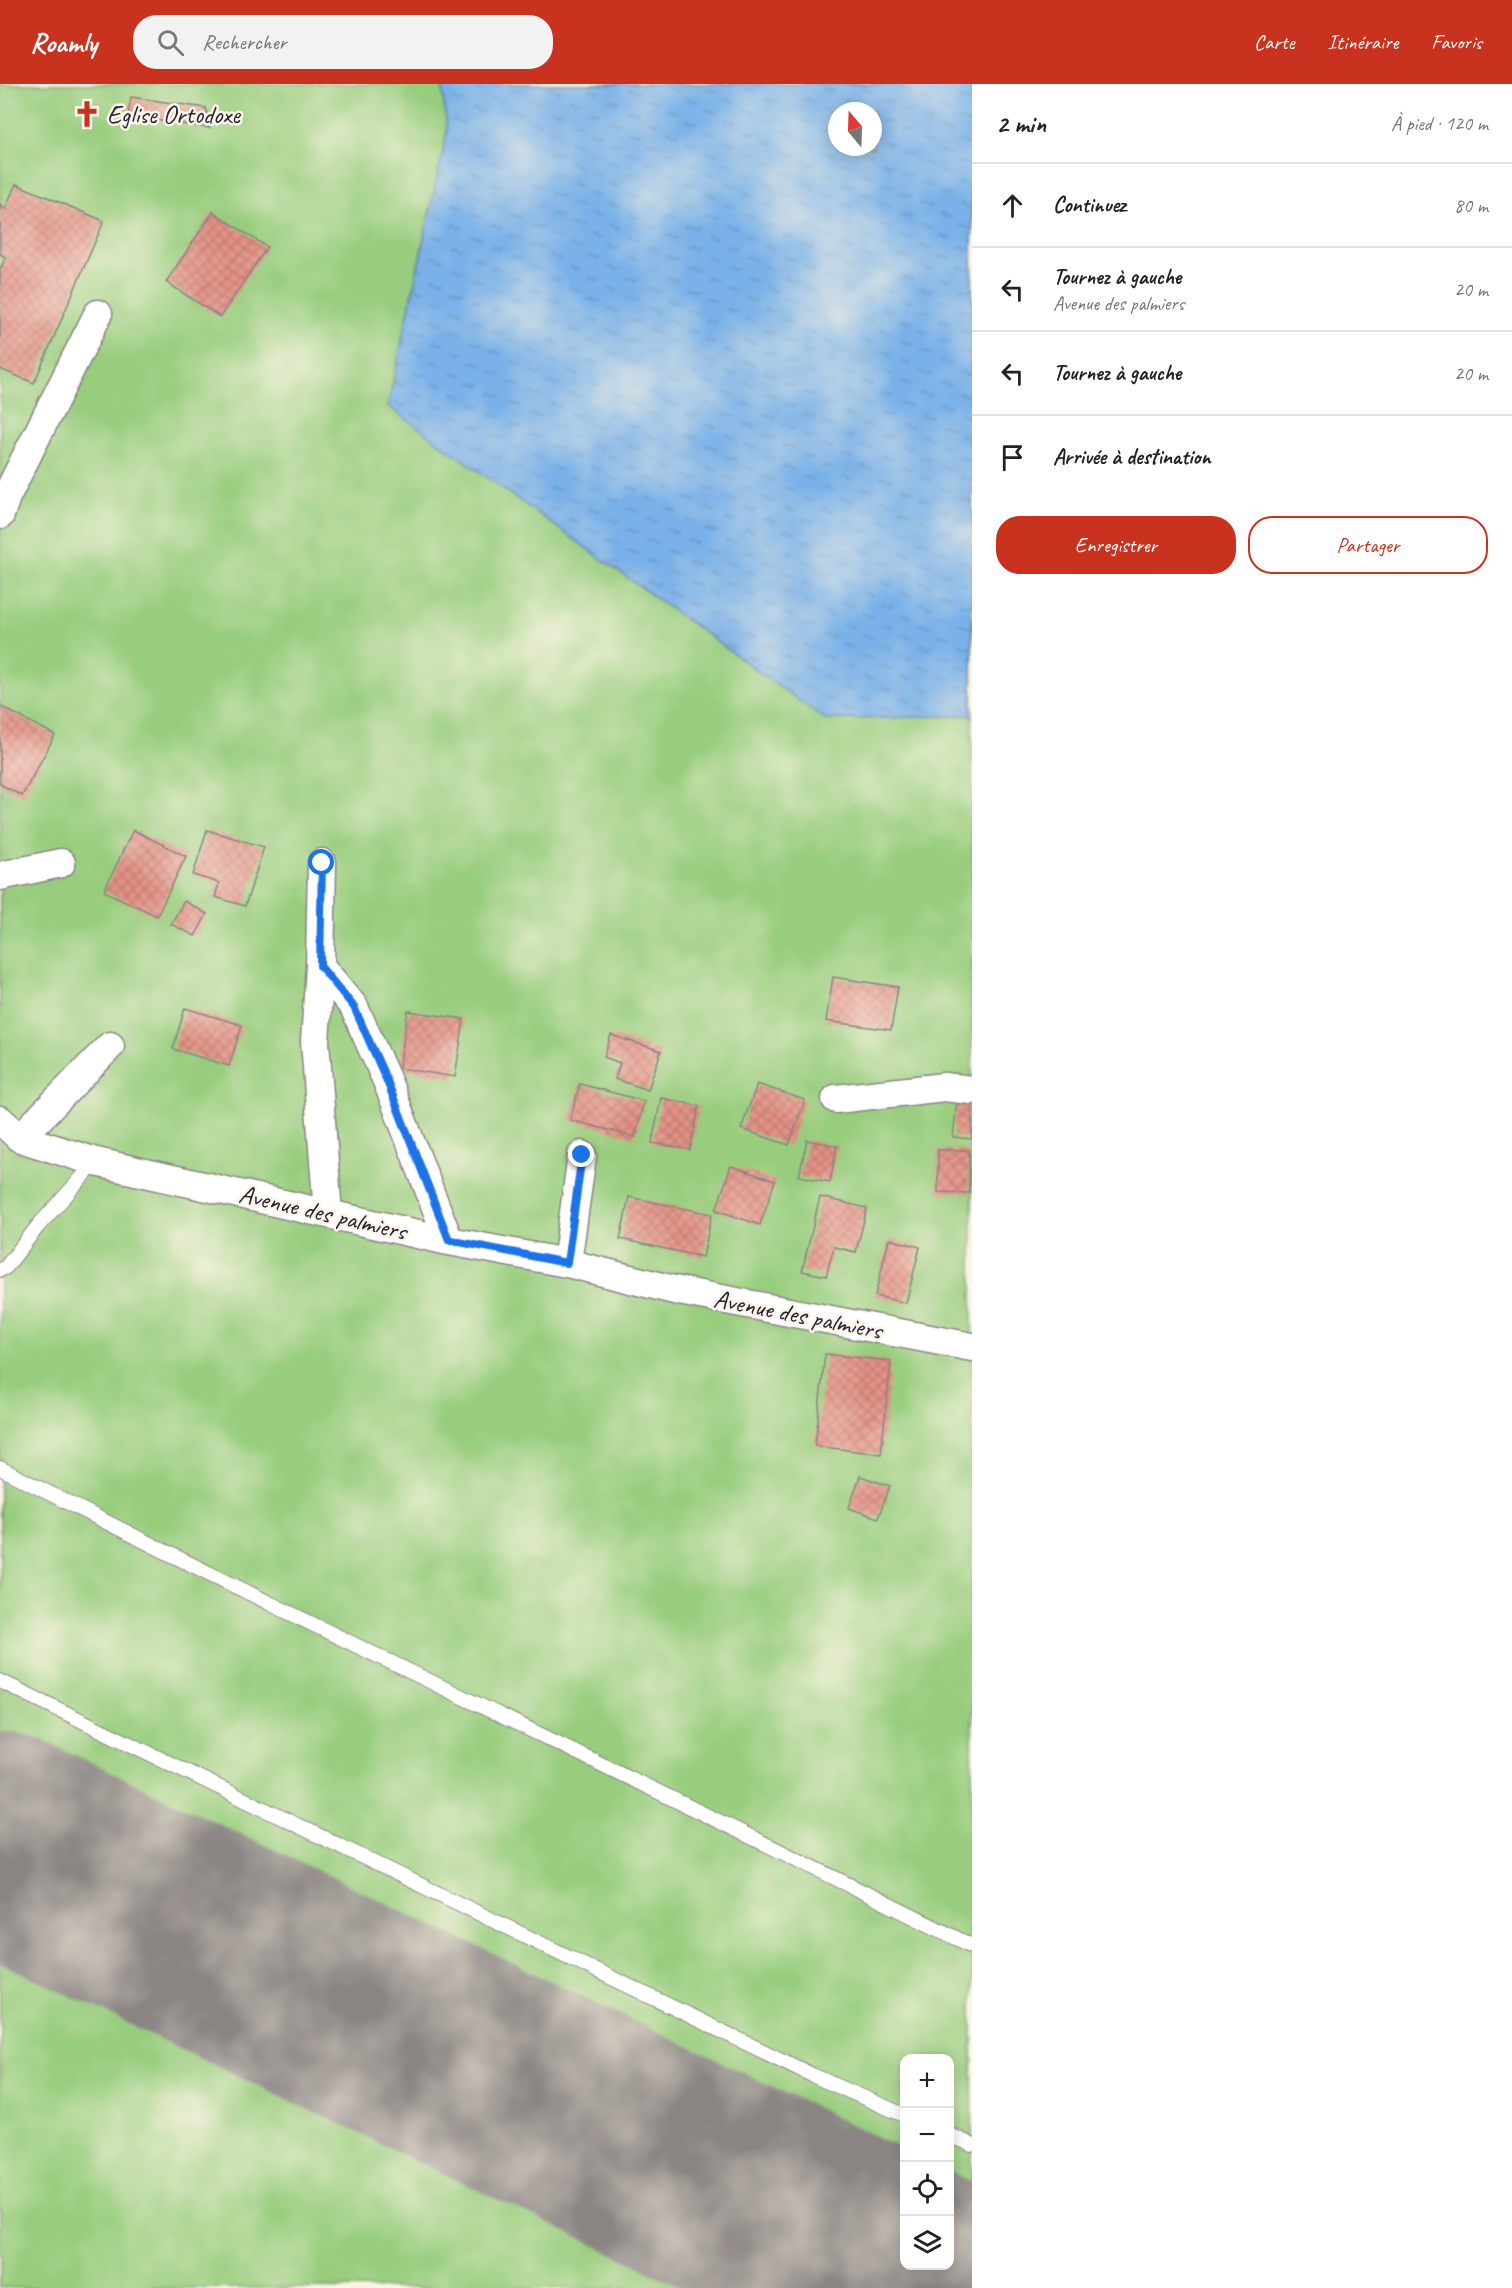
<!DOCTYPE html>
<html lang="fr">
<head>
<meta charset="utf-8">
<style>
  :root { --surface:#fff; --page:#f2f2f2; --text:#222; --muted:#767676; --line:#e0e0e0; --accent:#c8321e }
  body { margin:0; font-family:Caveat,sans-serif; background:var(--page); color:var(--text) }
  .controls { position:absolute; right:18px; bottom:18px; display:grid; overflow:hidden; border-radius:12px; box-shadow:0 3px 15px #0003 }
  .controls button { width:54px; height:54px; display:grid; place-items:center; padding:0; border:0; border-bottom:2px solid var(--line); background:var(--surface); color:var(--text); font:30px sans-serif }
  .compass { position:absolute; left:828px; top:18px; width:54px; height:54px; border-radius:50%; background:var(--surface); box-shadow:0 3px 15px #0003; rotate:341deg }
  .stop { position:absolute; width:18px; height:18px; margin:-14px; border:4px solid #1a73e8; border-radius:50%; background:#fff }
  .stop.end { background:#1a73e8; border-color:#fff; box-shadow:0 2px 6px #0008 }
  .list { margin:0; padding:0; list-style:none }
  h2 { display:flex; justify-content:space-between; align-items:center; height:78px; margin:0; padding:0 24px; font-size:26px }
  h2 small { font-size:20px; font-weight:400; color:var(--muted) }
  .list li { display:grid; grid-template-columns:39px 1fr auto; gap:18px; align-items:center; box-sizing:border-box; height:84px; padding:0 24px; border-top:2px solid var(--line) }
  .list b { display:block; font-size:22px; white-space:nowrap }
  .list p { margin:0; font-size:20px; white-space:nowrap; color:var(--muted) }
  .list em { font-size:20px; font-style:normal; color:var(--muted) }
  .actions { display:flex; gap:12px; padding:18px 24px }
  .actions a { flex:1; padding:14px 0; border:2px solid var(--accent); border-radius:24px; text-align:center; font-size:21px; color:var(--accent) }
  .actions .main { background:var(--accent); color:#fff }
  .icon { flex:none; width:33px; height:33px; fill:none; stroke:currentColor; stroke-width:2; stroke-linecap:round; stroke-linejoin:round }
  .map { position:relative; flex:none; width:972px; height:2204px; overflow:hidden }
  header { display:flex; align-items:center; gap:36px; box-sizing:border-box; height:84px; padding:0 30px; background:var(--accent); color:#fff }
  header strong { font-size:28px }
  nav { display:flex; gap:33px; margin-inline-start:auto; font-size:21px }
  .search { width:420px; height:54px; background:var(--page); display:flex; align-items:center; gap:15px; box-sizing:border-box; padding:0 21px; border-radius:24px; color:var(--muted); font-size:22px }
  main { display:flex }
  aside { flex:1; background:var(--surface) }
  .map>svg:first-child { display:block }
</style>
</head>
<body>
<header>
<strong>Roamly</strong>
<div class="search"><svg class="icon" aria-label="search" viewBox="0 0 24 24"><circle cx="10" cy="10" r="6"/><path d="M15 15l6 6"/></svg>Rechercher</div>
<nav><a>Carte</a><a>Itinéraire</a><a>Favoris</a></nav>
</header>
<main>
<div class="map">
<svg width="972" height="2204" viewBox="0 0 972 2204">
  <defs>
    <pattern id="water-ripples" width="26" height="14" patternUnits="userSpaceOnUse" patternTransform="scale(1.5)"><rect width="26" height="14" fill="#79b1e8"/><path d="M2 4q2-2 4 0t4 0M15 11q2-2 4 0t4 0" fill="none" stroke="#6390bd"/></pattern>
    <pattern id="building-cross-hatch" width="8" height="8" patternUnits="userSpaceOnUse" patternTransform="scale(1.5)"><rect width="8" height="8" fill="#e59286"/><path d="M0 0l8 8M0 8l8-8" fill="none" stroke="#b9776f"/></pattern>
  </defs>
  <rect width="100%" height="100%" fill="#fcf5e5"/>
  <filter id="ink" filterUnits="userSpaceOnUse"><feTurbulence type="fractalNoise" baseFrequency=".0167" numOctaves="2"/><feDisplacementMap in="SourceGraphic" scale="12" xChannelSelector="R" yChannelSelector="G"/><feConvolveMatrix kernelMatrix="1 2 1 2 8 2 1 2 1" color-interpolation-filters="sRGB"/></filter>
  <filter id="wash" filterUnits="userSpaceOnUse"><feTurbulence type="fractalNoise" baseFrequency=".008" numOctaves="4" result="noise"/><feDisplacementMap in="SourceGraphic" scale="24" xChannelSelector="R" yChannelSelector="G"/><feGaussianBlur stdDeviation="1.35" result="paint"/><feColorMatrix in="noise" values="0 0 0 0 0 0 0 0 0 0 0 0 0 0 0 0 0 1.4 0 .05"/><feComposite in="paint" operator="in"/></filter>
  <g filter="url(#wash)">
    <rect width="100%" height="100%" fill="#f2e7cb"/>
    <path fill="#98cd7e" stroke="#5d785c" stroke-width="1.5" fill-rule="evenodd" d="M 0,0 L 972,0 L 972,2204 L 0,2204 ZM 837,27 L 873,27 L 873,63 L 837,63 ZM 904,1974 L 950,1974 L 950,2182 L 904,2182 Z"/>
    <path fill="url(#water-ripples)" stroke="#4e6a92" stroke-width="1.5" fill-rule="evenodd" d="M 442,0 L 972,0 L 972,631 L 826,636 L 388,322 L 447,48 ZM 837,27 L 873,27 L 873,63 L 837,63 Z"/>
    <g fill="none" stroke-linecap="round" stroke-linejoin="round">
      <path stroke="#8a8483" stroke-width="220" d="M 0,1757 L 940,2204"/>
    </g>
    <g id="blocks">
      <path fill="url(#building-cross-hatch)" d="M 131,13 L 206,24 L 210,44 L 128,32 Z
        M 16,100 L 104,137 L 34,299 L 0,285 L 0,186 L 6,173 L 0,170 L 0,120 L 5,125 Z
        M 213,128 L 267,163 L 220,233 L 166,198 Z
        M 0,622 L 55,651 L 22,712 L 0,700 Z
        M 133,746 L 186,772 L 157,832 L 104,807 Z
        M 207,746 L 264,763 L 245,822 L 215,813 L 219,799 L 193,791 Z
        M 184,817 L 207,830 L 195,852 L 171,840 Z
        M 833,893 L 898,903 L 891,946 L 826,937 Z
        M 185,924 L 242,941 L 229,982 L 173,965 Z
        M 408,927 L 464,935 L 455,993 L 399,984 Z
        M 611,951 L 661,967 L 648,1006 L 615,995 L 620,979 L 604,973 Z
        M 580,1000 L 644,1017 L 635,1053 L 570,1036 Z
        M 757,1000 L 805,1016 L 789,1061 L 741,1045 Z
        M 661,1014 L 699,1022 L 690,1066 L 652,1059 Z
        M 957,1017 L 972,1018 L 972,1055 L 953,1053 Z
        M 807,1056 L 837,1062 L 830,1098 L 799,1092 Z
        M 938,1066 L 969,1066 L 969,1109 L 938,1108 Z
        M 731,1082 L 775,1097 L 760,1141 L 716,1126 Z
        M 629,1113 L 712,1130 L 703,1173 L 620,1155 Z
        M 820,1113 L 867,1124 L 856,1168 L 834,1163 L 826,1192 L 802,1187 Z
        M 889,1155 L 920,1163 L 906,1219 L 875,1212 Z
        M 825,1270 L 891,1277 L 881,1370 L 815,1362 Z
        M 860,1392 L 890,1402 L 878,1434 L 849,1424 Z"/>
    </g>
  </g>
  <g filter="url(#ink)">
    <use href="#blocks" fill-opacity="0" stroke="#8a8483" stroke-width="1.5"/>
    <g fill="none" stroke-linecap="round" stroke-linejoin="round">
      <defs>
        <path id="lane" d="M 0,1186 L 6,1183 L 38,1142 L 96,1078
          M 0,1384 C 321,1549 649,1700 972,1862
          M 0,1597 L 812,1991 L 904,2031
          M 950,2051 L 972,2061"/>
        <path id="street" d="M 0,431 L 6,413 L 98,230
          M 322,779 L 320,882 L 315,957 L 328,1130
          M 0,792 L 61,779
          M 320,882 L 354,923 L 387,997 L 449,1157
          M 836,1015 L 944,1003 L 972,1006
          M 0,1036 L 20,1054 L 96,1078 L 449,1157 L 567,1179 L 674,1206 L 972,1263
          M 20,1054 L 110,962
          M 567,1179 L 582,1071"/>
      </defs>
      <use href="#lane" stroke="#8a8483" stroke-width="16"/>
      <use href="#street" stroke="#8a8483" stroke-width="31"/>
      <use href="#lane" stroke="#fff" stroke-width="14"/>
      <use href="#street" stroke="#fff" stroke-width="28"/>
    </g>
  </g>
  <g fill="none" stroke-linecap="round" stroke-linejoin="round" filter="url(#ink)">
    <path stroke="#1a73e8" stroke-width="8" d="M 322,779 L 320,882 L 354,923 L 387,997 L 449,1156 L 567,1179 L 582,1071"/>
  </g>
  <defs>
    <symbol id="church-bare" viewBox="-9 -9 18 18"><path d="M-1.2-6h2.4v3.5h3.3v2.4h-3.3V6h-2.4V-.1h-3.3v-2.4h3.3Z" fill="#c8321e" stroke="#fcf5e5" stroke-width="2.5" paint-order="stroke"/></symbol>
  </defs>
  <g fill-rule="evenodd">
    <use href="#church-bare" x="68" y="11" width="38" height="38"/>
  </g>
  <g text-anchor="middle" stroke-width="5" stroke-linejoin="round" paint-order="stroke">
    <g font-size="26" fill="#22223b" stroke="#fcf5e5" text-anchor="start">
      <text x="107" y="39">Eglise Ortodoxe</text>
    </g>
    <g font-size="26" fill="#22223b" stroke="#fcf5e5">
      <text transform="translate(323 1128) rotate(13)" y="9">Avenue des palmiers</text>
      <text transform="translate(798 1230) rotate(11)" y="9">Avenue des palmiers</text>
    </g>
  </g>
</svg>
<div class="controls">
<button>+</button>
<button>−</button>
<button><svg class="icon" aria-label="locate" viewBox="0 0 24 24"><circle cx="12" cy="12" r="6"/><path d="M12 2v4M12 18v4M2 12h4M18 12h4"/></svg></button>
<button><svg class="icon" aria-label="layers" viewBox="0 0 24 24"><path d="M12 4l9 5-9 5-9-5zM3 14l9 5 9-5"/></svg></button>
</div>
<svg class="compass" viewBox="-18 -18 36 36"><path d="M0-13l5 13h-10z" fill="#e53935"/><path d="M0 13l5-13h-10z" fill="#767676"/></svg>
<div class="stop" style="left:322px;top:779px"></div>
<div class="stop end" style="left:582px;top:1071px"></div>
</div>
<aside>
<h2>2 min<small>À pied · 120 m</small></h2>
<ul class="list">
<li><svg class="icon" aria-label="ahead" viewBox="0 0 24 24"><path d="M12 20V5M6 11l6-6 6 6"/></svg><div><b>Continuez</b></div><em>80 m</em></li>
<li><svg class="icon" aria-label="left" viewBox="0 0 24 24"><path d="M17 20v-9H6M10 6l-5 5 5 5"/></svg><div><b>Tournez à gauche</b><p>Avenue des palmiers</p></div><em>20 m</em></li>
<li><svg class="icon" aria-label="left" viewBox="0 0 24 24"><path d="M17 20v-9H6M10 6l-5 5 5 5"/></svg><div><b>Tournez à gauche</b></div><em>20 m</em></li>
<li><svg class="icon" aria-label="arrive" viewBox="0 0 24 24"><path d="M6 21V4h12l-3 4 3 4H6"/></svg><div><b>Arrivée à destination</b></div></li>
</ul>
<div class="actions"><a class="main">Enregistrer</a><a>Partager</a></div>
</aside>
</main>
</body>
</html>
